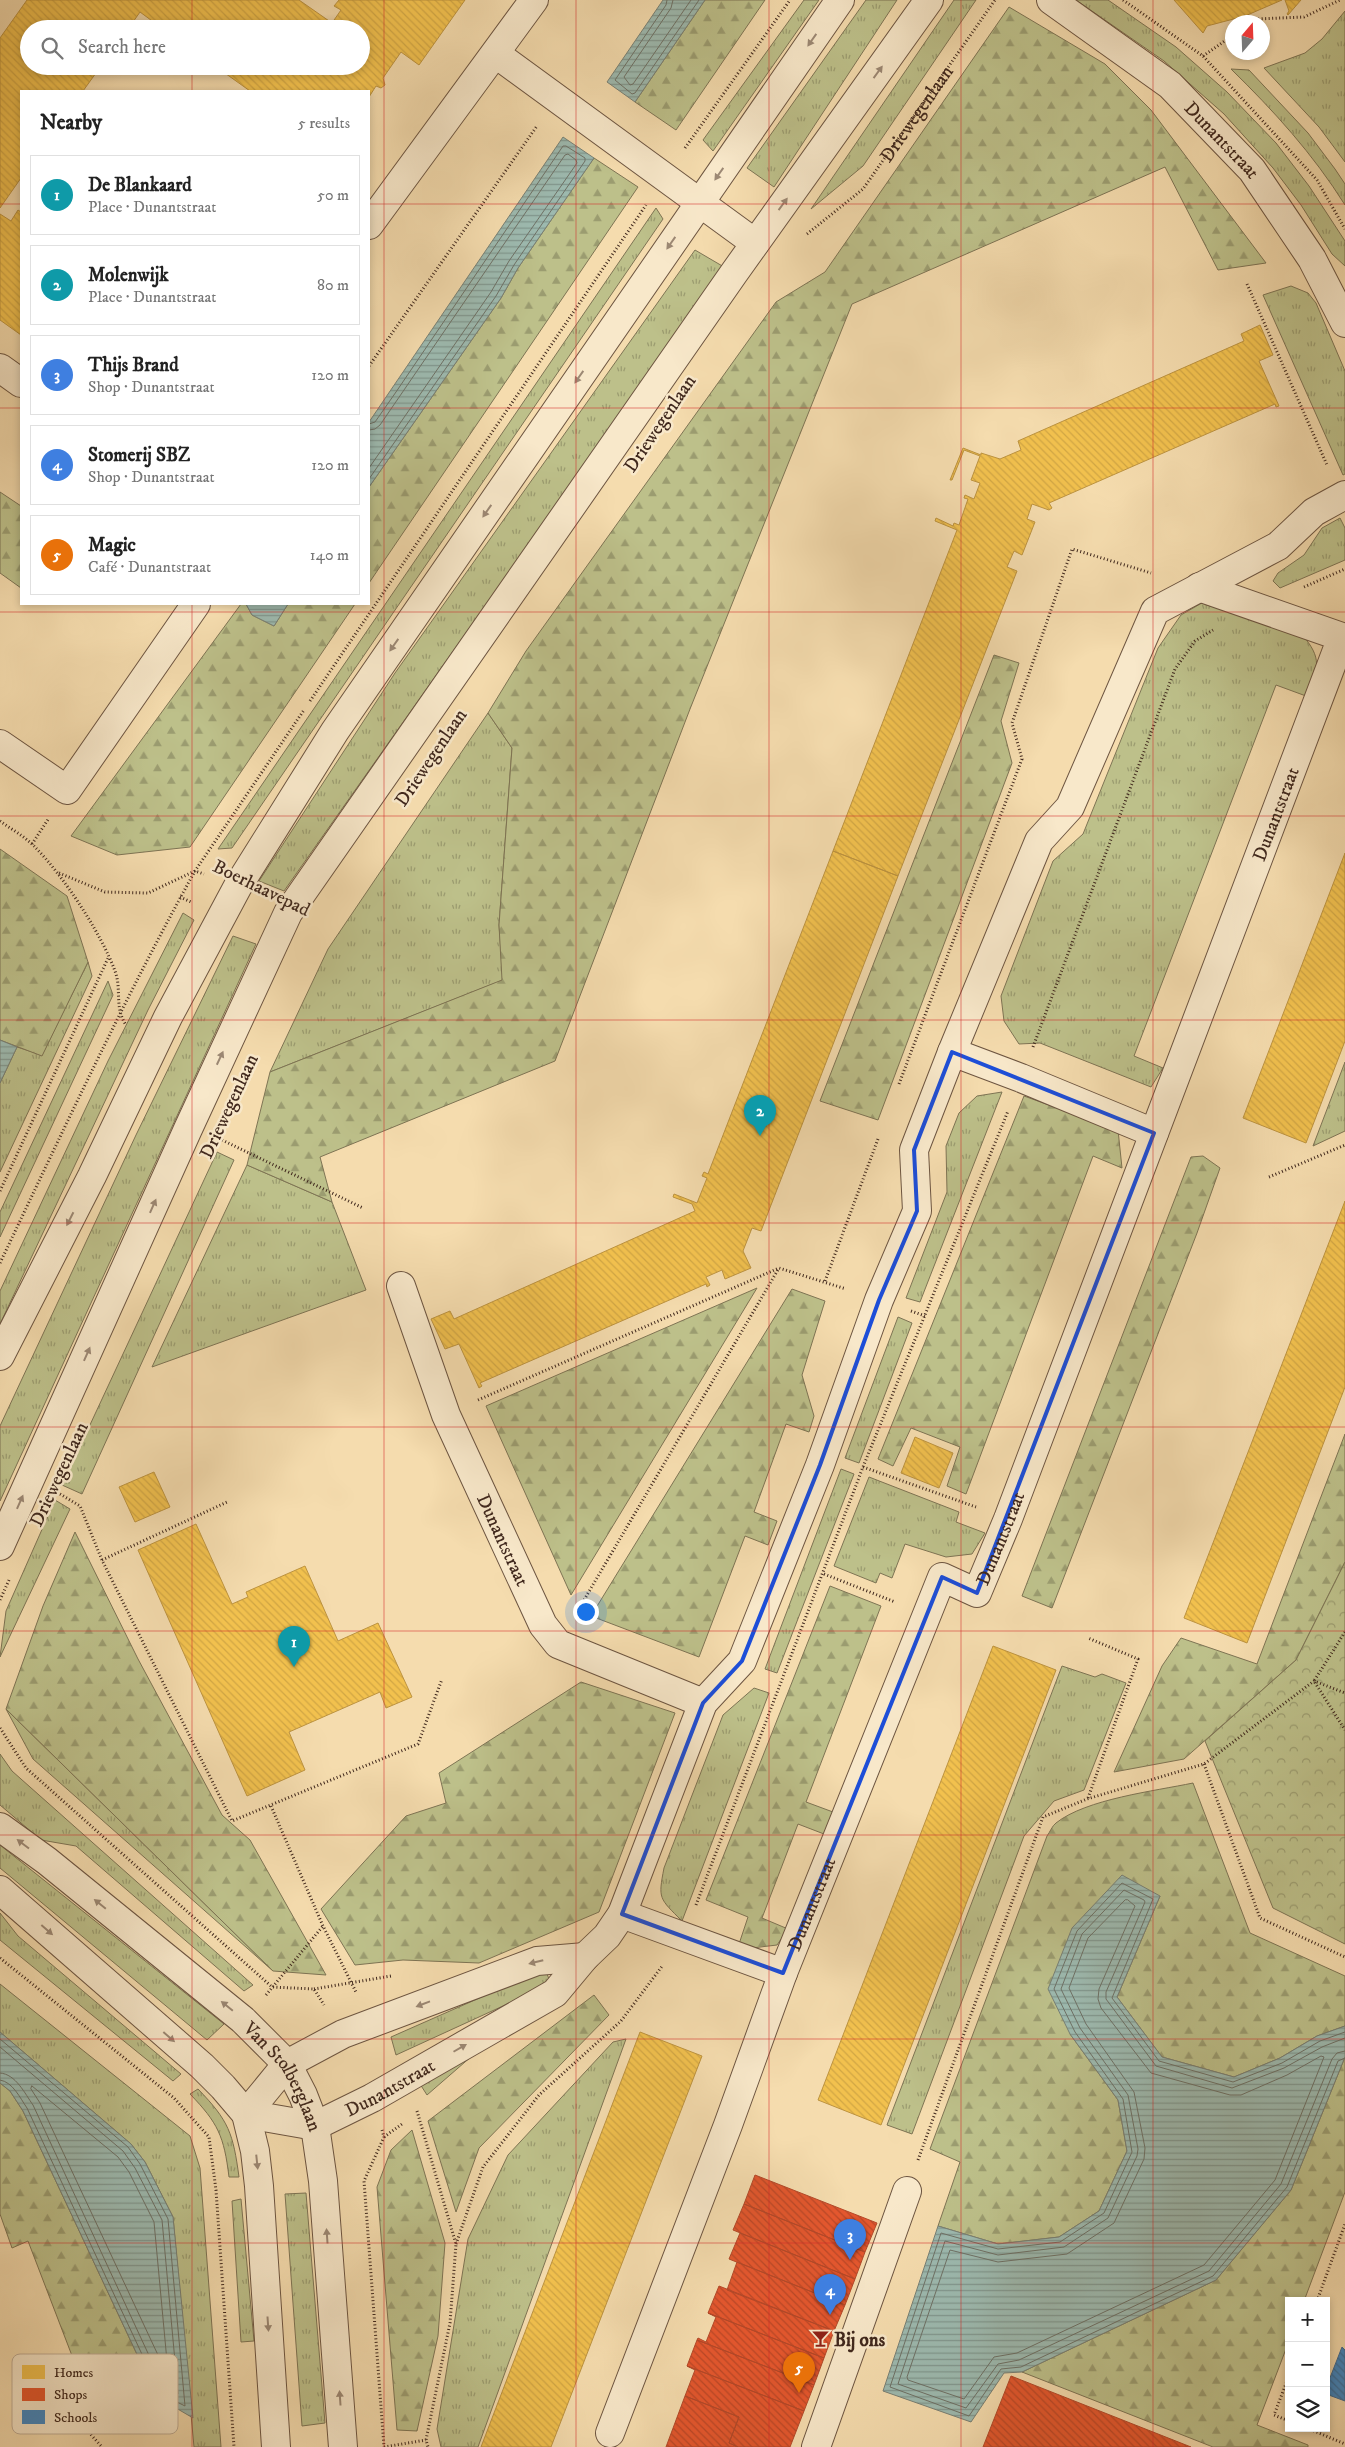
<!DOCTYPE html>
<html lang="en">
<head>
<meta charset="utf-8">
<style>
  :root { --surface:#fff; --page:#f6f6f6; --text:#222; --muted:#767676; --line:#e0e0e0; --accent:#8f2418 }
  body { margin:0; font-family:"IM FELL DW Pica",serif; background:var(--page); color:var(--text) }
  .controls { position:absolute; right:15px; bottom:15px; display:grid; overflow:hidden; border-radius:0px; box-shadow:0 2px 8px #0003 }
  .controls button { width:45px; height:45px; display:grid; place-items:center; padding:0; border:0; border-bottom:1px solid var(--line); background:var(--surface); color:var(--text); font:25px sans-serif }
  .compass { position:absolute; left:1225px; top:15px; width:45px; height:45px; border-radius:50%; background:var(--surface); box-shadow:0 2px 8px #0003; rotate:19deg }
  .you { position:absolute; left:585px; top:1611px; width:18px; height:18px; margin:-12px; border:4px solid #fff; border-radius:50%; background:#1a73e8; box-shadow:0 0 0 8px #1a73e833 }
  .badge { display:grid; place-items:center; width:32px; height:32px; border-radius:50%; background:var(--accent); color:#fff; font-size:16px; font-weight:700 }
  .pin { position:absolute; translate:-50% -41px; filter:drop-shadow(0 1px 2px #0008) }
  .pin::after { content:''; position:absolute; top:26px; width:18px; height:15px; background:inherit; clip-path:polygon(0 0,100% 0,50% 100%) }
  .list { margin:0; padding:0; list-style:none }
  h2 { display:flex; justify-content:space-between; align-items:center; height:65px; margin:0; padding:0 20px; font-size:21px }
  h2 small { font-size:16px; font-weight:400; color:var(--muted) }
  .list li { display:grid; grid-template-columns:32px 1fr auto; gap:15px; align-items:center; box-sizing:border-box; height:80px; margin:0 10px 10px; padding:0 10px; border:1px solid var(--line); border-radius:0px }
  .list b { display:block; font-size:19px; white-space:nowrap }
  .list p { margin:0; font-size:16px; white-space:nowrap; color:var(--muted) }
  .list em { font-size:16px; font-style:normal; color:var(--muted) }
  .icon { flex:none; width:28px; height:28px; fill:none; stroke:currentColor; stroke-width:2; stroke-linecap:round; stroke-linejoin:round }
  .map { position:relative; flex:none; width:1345px; height:2447px; overflow:hidden }
  .search { position:absolute; background:var(--surface); box-shadow:0 2px 8px #0003; left:20px; top:20px; width:350px; height:55px; display:flex; align-items:center; gap:12px; box-sizing:border-box; padding:0 18px; border-radius:28px; color:var(--muted); font-size:19px }
  .panel { position:absolute; background:var(--surface); box-shadow:0 2px 8px #0003; left:20px; top:90px; width:350px; height:515px; border-radius:0px }
  .map>svg:first-child { display:block }
</style>
</head>
<body>
<div class="map">
<svg width="1345" height="2447" viewBox="0 0 1345 2447">
  <defs>
    <pattern id="grass-tufts" width="24" height="20" patternUnits="userSpaceOnUse" patternTransform="scale(1.25)"><rect width="24" height="20" fill="#bdc08a"/><path d="M3 7l-1-3M5 7V3M7 7l1-3M15 17l-1-3M17 17v-4M19 17l1-3" fill="none" stroke="#9b9c70"/></pattern>
    <pattern id="forest-firs" width="22" height="20" patternUnits="userSpaceOnUse" patternTransform="scale(1.25)"><rect width="22" height="20" fill="#bdc08a"/><path d="M5 1l3.5 6h-7zM16 11l3.5 6h-7z" fill="#9b9c70"/></pattern>
    <pattern id="park-crowns" width="20" height="18" patternUnits="userSpaceOnUse" patternTransform="scale(1.25)"><rect width="20" height="18" fill="#bdc08a"/><path d="M2 6a3 3 0 1 1 6 0M12 15a3 3 0 1 1 6 0" fill="none" stroke="#9b9c70"/></pattern>
    <pattern id="water-rules" width="6" height="5" patternUnits="userSpaceOnUse" patternTransform="scale(1.25)"><rect width="6" height="5" fill="#9dbab0"/><path d="M0 2.5h6" fill="none" stroke="#81978f"/></pattern>
    <pattern id="homes-back-hatch" width="6" height="6" patternUnits="userSpaceOnUse" patternTransform="scale(1.25)"><rect width="6" height="6" fill="#f2c14e"/><path d="M-1 5l2 2M0 0l6 6M5-1l2 2" fill="none" stroke="#d1a644"/></pattern>
    <pattern id="shops-back-hatch" width="6" height="6" patternUnits="userSpaceOnUse" patternTransform="scale(1.25)"><rect width="6" height="6" fill="#e4572e"/><path d="M-1 5l2 2M0 0l6 6M5-1l2 2" fill="none" stroke="#ba4827"/></pattern>
    <pattern id="schools-back-hatch" width="6" height="6" patternUnits="userSpaceOnUse" patternTransform="scale(1.25)"><rect width="6" height="6" fill="#3f88c5"/><path d="M-1 5l2 2M0 0l6 6M5-1l2 2" fill="none" stroke="#366f9f"/></pattern>
  </defs>
  <rect width="100%" height="100%" fill="#f5dcae"/>
  <filter id="stains"><feTurbulence type="fractalNoise" baseFrequency=".004" numOctaves="4"/><feColorMatrix values="0 0 0 0 .2 0 0 0 0 .09 0 0 0 0 .02 0 0 0 .5 -.17"/></filter>
  <radialGradient id="worn" r=".72"><stop offset=".6" stop-color="#630" stop-opacity="0"/><stop offset="1" stop-color="#630" stop-opacity=".3"/></radialGradient>
  <path fill="url(#grass-tufts)" stroke="#7e7454" d="M 804,0 L 819,0 L 713,151 L 703,140 Z
    M 866,0 L 897,0 L 774,187 L 747,168 Z
    M 954,0 L 976,0 L 863,166 L 811,209 Z
    M 1076,0 L 1108,0 L 1176,47 L 1227,92 L 1276,143 L 1309,186 L 1345,241 L 1345,266 L 1332,254 L 1301,205 L 1273,168 L 1224,114 L 1164,61 Z
    M 1345,11 L 1345,162 L 1319,127 L 1264,68 L 1305,53 L 1322,39 Z
    M 1231,69 L 1249,70 L 1308,133 L 1335,169 L 1345,184 L 1345,205 C 1313,154 1274,111 1231,69 Z
    M 656,208 L 663,219 L 232,848 L 218,849 Z
    M 695,250 L 724,267 L 284,891 L 259,881 L 395,673 Z
    M 1291,286 L 1308,293 L 1316,303 L 1345,371 L 1345,474 L 1343,475 L 1263,295 Z
    M 1340,518 L 1345,528 L 1345,560 L 1280,588 L 1273,581 L 1278,573 L 1304,555 L 1322,528 Z
    M 1207,600 L 1305,638 C 1324,662 1316,671 1306,696 L 1276,685 L 1134,1056 L 1163,1068 L 1151,1087 L 1040,1043 L 1019,1044 L 1004,1021 L 1001,996 L 1053,861 L 1083,834 L 1158,648 L 1181,615 Z
    M 488,713 L 512,748 L 499,925 L 503,980 L 270,1072 L 328,949 Z
    M 183,913 L 194,920 L 148,1010 L 0,1324 L 0,1291 L 108,1061 Z
    M 233,936 L 256,944 L 0,1501 L 0,1426 L 136,1135 Z
    M 88,962 L 92,976 L 0,1172 L 0,1083 L 17,1047 L 42,1055 Z
    M 108,981 L 113,995 L 0,1237 L 0,1212 Z
    M 1345,1062 L 1345,1131 L 1313,1146 Z
    M 1002,1092 L 920,1302 L 906,1298 L 947,1192 L 946,1146 L 959,1113 L 977,1096 Z
    M 217,1152 L 234,1160 L 82,1494 L 62,1485 Z
    M 247,1165 L 332,1202 L 366,1290 L 152,1367 Z
    M 898,1317 L 912,1323 L 859,1463 L 845,1458 Z
    M 841,1469 L 854,1474 L 777,1673 L 765,1669 Z
    M 869,1477 L 959,1512 L 956,1522 L 985,1533 L 972,1554 L 946,1557 L 905,1544 L 892,1578 L 880,1573 L 876,1583 L 834,1566 Z
    M 55,1500 L 70,1509 L 0,1657 L 6,1611 Z
    M 1062,1666 L 1095,1677 L 1102,1674 L 1126,1683 L 1084,1790 L 1054,1801 L 1024,1836 L 912,2134 L 887,2125 Z
    M 754,1688 L 769,1693 L 682,1921 C 659,1898 658,1899 664,1868 L 723,1715 Z
    M 6,1709 L 273,1971 L 33,1759 Z
    M 0,1754 L 12,1771 L 253,1985 L 244,1991 L 76,1846 L 41,1840 L 0,1805 Z
    M 0,1845 L 224,2024 L 207,2040 L 0,1868 Z
    M 0,1913 L 18,1936 L 181,2074 L 173,2081 L 0,1940 Z
    M 545,1969 L 551,1984 L 396,2055 L 391,2037 Z
    M 0,1984 L 190,2136 L 200,2168 L 221,2447 L 194,2447 L 173,2217 L 145,2162 L 131,2144 L 0,2032 Z
    M 626,2039 L 478,2447 L 441,2447 L 437,2429 L 468,2239 L 508,2155 L 613,2042 Z
    M 480,2049 L 427,2095 L 420,2084 Z
    M 198,2089 C 229,2121 233,2133 239,2177 L 229,2177 C 224,2136 218,2123 190,2094 Z
    M 306,2193 L 325,2423 L 302,2426 L 285,2194 Z
    M 241,2199 L 254,2341 L 241,2342 L 232,2201 Z"/>
  <path fill="url(#forest-firs)" stroke="#7e7454" d="M 705,0 L 765,0 L 676,130 L 635,102 Z
    M 1009,7 L 1105,64 L 1151,110 L 1266,263 L 1218,270 L 1165,167 L 852,304 L 690,709 L 555,1061 L 320,1157 L 332,1202 L 247,1165 L 270,1072 L 502,980 L 499,925 L 512,748 L 488,713 L 526,651 L 776,302 L 825,272 Z
    M 594,158 L 638,187 L 369,583 L 369,487 L 501,298 L 518,268 Z
    M 0,492 L 21,506 L 21,588 L 0,573 Z
    M 241,604 L 246,604 L 252,615 L 274,626 L 288,604 L 355,604 L 190,847 L 117,855 L 71,836 Z
    M 994,655 L 1019,663 L 1001,721 L 1012,763 L 878,1120 L 820,1101 Z
    M 0,849 L 67,896 L 88,962 L 42,1056 L 0,1040 Z
    M 1024,1096 L 1118,1130 L 1122,1168 L 1093,1156 L 966,1494 L 947,1486 L 960,1447 L 911,1428 L 893,1466 L 878,1459 Z
    M 1203,1156 L 1220,1168 L 1197,1233 L 1052,1608 L 1022,1596 L 1191,1157 Z
    M 757,1288 L 571,1595 L 486,1406 Z
    M 792,1289 L 825,1301 L 802,1375 L 814,1416 L 809,1432 L 786,1424 L 754,1512 L 777,1521 L 768,1545 L 745,1536 L 699,1657 L 591,1616 Z
    M 1345,1434 L 1345,1562 L 1296,1660 L 1184,1759 L 1114,1772 L 1162,1666 L 1181,1638 L 1257,1664 Z
    M 75,1532 L 138,1659 L 222,1815 L 250,1840 L 326,1975 L 273,1971 L 6,1709 L 43,1606 Z
    M 830,1586 L 881,1606 L 806,1802 L 833,1812 L 824,1834 L 798,1824 L 762,1918 L 788,1929 L 777,1945 L 752,1948 L 739,1944 L 748,1917 L 706,1900 Z
    M 581,1682 L 675,1713 L 599,1912 L 479,1963 L 403,1960 L 355,1965 L 321,1909 L 406,1816 L 446,1803 L 439,1773 Z
    M 1193,1783 L 1250,1933 L 1345,1976 L 1345,2026 L 1317,2036 L 1280,2058 L 1234,2077 L 1162,2057 L 1117,1997 L 1160,1896 L 1070,2034 L 1118,2100 L 1127,2151 L 1099,2211 L 1059,2237 L 998,2244 L 938,2226 L 960,2162 L 930,2149 L 1047,1836 C 1050,1832 1052,1826 1056,1823 C 1086,1799 1155,1791 1193,1783 Z
    M 594,1995 L 609,2015 L 479,2148 L 456,2212 L 428,2121 Z
    M 1345,2057 L 1345,2192 L 1304,2301 L 1289,2301 L 1289,2341 L 1257,2425 L 1308,2445 L 1308,2447 L 1213,2447 L 1022,2372 L 1216,2280 L 1291,2190 Z
    M 0,2083 L 10,2091 L 23,2111 L 150,2382 L 84,2387 L 28,2241 L 12,2248 L 0,2214 Z
    M 412,2130 L 445,2243 L 438,2336 L 417,2431 L 397,2430 L 377,2187 L 391,2150 Z"/>
  <path fill="url(#park-crowns)" stroke="#7e7454" d="M 1345,1562 L 1345,1944 L 1273,1908 L 1205,1741 L 1296,1660 Z"/>
  <path fill="url(#water-rules)" stroke="#788075" d="M 663,0 L 705,0 L 635,102 L 607,82 Z
    M 563,137 L 594,158 L 518,268 L 501,298 L 369,487 L 369,422 Z
    M 246,604 L 288,604 L 274,626 L 252,615 Z
    M 0,1040 L 17,1047 L 0,1083 Z
    M 1122,1875 L 1160,1896 L 1117,1997 L 1162,2057 L 1234,2077 L 1280,2058 L 1317,2036 L 1345,2026 L 1345,2057 L 1291,2190 L 1216,2280 L 1022,2372 L 1004,2373 L 971,2422 L 883,2391 L 938,2226 L 998,2244 L 1059,2237 L 1099,2211 L 1127,2151 L 1118,2100 L 1070,2034 L 1048,1989 L 1072,1928 Z
    M 0,2032 L 131,2144 L 145,2162 L 173,2217 L 193,2418 L 159,2398 L 150,2382 L 23,2111 L 10,2091 L 0,2083 Z"/>
  <path fill="url(#homes-back-hatch)" stroke="#bd933f" d="M 27,0 L 299,0 L 332,23 L 341,10 L 334,6 L 339,0 L 465,0 L 419,65 L 401,52 L 383,78 L 385,85 L 381,88 L 376,86 L 369,97 L 369,91 L 250,91 L 215,66 L 361,66 L 361,29 L 163,29 L 140,12 L 133,22 L 136,24 L 133,29 L 29,29 L 29,66 L 101,66 L 83,91 L 21,91 L 21,178 L 0,208 L 0,38 Z
    M 1174,0 L 1282,0 L 1245,16 L 1207,26 L 1203,33 Z
    M 1285,0 L 1301,0 L 1288,15 L 1287,14 L 1289,11 Z
    M 18,210 L 21,212 L 21,335 L 0,320 L 0,214 L 11,221 Z
    M 1260,325 L 1273,355 L 1259,361 L 1279,406 L 1276,407 L 1275,404 L 1049,503 L 1052,508 L 1049,510 L 1032,504 L 1027,519 L 1035,522 L 1022,555 L 1014,551 L 1007,567 L 1017,571 L 898,876 L 833,851 L 957,530 L 935,521 L 936,518 L 953,526 L 954,523 L 959,525 L 968,499 L 964,498 L 965,495 L 974,499 L 980,483 L 971,480 L 980,456 L 964,450 L 952,480 L 950,480 L 963,448 L 981,455 L 981,453 L 1000,459 L 1021,450 L 1018,441 L 1244,341 L 1241,334 Z
    M 833,851 L 898,876 L 761,1231 L 752,1228 L 743,1251 L 751,1268 L 725,1279 L 722,1270 L 706,1277 L 710,1285 L 707,1287 L 706,1284 L 480,1383 L 482,1386 L 479,1388 L 459,1344 L 445,1349 L 431,1319 L 450,1311 L 454,1319 L 695,1211 L 692,1204 L 673,1197 L 674,1194 L 697,1203 L 707,1178 L 702,1176 L 704,1172 L 708,1174 Z
    M 1345,853 L 1345,1041 L 1306,1143 L 1243,1118 Z
    M 1345,1201 L 1345,1387 L 1247,1643 L 1184,1618 Z
    M 915,1437 L 953,1453 L 939,1488 L 901,1473 Z
    M 154,1472 L 170,1507 L 135,1522 L 119,1487 Z
    M 196,1524 L 232,1604 L 248,1597 L 246,1592 L 305,1566 L 338,1641 L 378,1623 L 412,1697 L 386,1708 L 380,1692 L 289,1732 L 305,1770 L 247,1796 L 138,1550 Z
    M 993,1646 L 1056,1670 L 881,2125 L 818,2100 Z
    M 640,2032 L 702,2056 L 551,2447 L 481,2447 Z"/>
  <path fill="url(#shops-back-hatch)" stroke="#b34929" d="M 755,2175 L 877,2223 L 865,2252 L 744,2204 Z
    M 744,2204 L 865,2252 L 855,2279 L 733,2230 Z
    M 740,2233 L 855,2279 L 845,2305 L 729,2259 Z
    M 737,2262 L 845,2305 L 834,2331 L 727,2290 Z
    M 719,2286 L 834,2331 L 824,2358 L 708,2313 Z
    M 708,2313 L 824,2358 L 814,2385 L 697,2340 L 698,2338 L 706,2342 L 716,2317 Z
    M 697,2340 L 814,2385 L 804,2411 L 687,2366 Z
    M 687,2366 L 804,2411 L 790,2447 L 738,2447 L 729,2443 L 739,2417 L 685,2396 L 695,2370 Z
    M 1011,2376 L 1191,2447 L 983,2447 Z
    M 685,2396 L 739,2417 L 729,2443 L 738,2447 L 666,2447 Z"/>
  <path fill="url(#schools-back-hatch)" stroke="#3f6b93" d="M 1342,2347 L 1345,2350 L 1345,2401 L 1326,2394 L 1326,2388 Z"/>
  <g fill="none" stroke-linecap="round" stroke-linejoin="round">
    <path stroke="#6e7166" stroke-width="1" d="M 667,0 L 666,5 L 615,80 L 632,94 L 635,93 L 699,0
      M 673,0 L 671,8 L 624,77 L 630,85 L 633,84 L 691,0
      M 369,424 L 375,422 L 396,392 L 563,146 L 566,146 L 585,158 L 585,161 L 514,265 L 496,296 L 369,479
      M 369,430 L 375,429 L 380,425 L 565,155 L 568,154 L 576,160 L 577,163 L 509,261 L 491,292 L 369,468
      M 1128,1900 L 1135,1906 L 1099,1989 L 1098,1999 L 1101,2008 L 1151,2073 L 1230,2095 L 1241,2095 L 1287,2075 L 1321,2056 L 1324,2057 L 1275,2180 L 1204,2265 L 1017,2353 L 994,2357 L 964,2399 L 908,2380 L 907,2377 L 950,2250 L 998,2262 L 1067,2254 L 1114,2223 L 1144,2159 L 1145,2148 L 1134,2092 L 1086,2024 L 1069,1988 L 1088,1938 L 1125,1900 Z
      M 1345,2032 L 1320,2041 L 1282,2063 L 1233,2082 L 1159,2061 L 1112,1998 L 1153,1899 L 1122,1883 L 1077,1931 L 1054,1989 L 1075,2032 L 1123,2099 L 1132,2152 L 1104,2213 L 1060,2242 L 998,2249 L 941,2233 L 890,2387 L 969,2416 L 1001,2369 L 1021,2367 L 1213,2276 L 1287,2187 L 1338,2061 L 1345,2058
      M 1345,2038 L 1322,2047 L 1284,2068 L 1232,2088 L 1156,2066 L 1106,1999 L 1106,1992 L 1145,1902 L 1144,1900 L 1124,1890 L 1082,1934 L 1061,1989 L 1080,2028 L 1128,2095 L 1138,2149 L 1137,2156 L 1108,2218 L 1064,2247 L 998,2255 L 945,2241 L 898,2384 L 966,2408 L 998,2364 L 1019,2360 L 1209,2271 L 1281,2184 L 1332,2059 L 1337,2053 L 1345,2051
      M 0,2039 L 128,2147 L 140,2164 L 168,2219 L 185,2406 L 163,2395 L 154,2380 L 27,2108 C 20,2098 13,2082 0,2080
      M 0,2047 L 123,2151 L 135,2168 L 162,2220 L 178,2394 L 167,2390 L 159,2377 L 33,2105 C 25,2094 16,2074 0,2073
      M 32,2086 L 118,2157 L 129,2172 L 154,2222 L 168,2372 L 165,2370 L 40,2103 L 31,2089 Z"/>
    <defs>
      <g id="minor">
        <path id="s2" d="M 1051,0 L 1170,85 L 1252,170 L 1312,259 L 1345,323"/>
        <path d="M 496,54 L 755,243"/>
        <path d="M 369,225 L 534,0"/>
        <path d="M 0,368 L 21,383"/>
        <path d="M 0,744 L 67,790 L 196,604"/>
        <path d="M 952,1052 L 1021,1078 L 1154,1133"/>
        <path id="s3" d="M 401,1286 L 446,1415 L 543,1625 L 558,1644 L 703,1703"/>
        <path d="M 0,1356 L 92,1176 L 168,1017 L 238,886 L 335,731 L 840,0"/>
        <path d="M 0,1546 L 188,1129 L 288,913 L 734,273 L 929,0"/>
        <path id="s4" d="M 0,1827 L 47,1861 L 243,2020 L 287,2064 L 303,2095 L 315,2126 L 323,2181 L 343,2447"/>
        <path d="M 0,1890 L 202,2066 L 223,2087 L 246,2114 L 255,2151 L 259,2186 L 276,2447"/>
        <path d="M 622,1914 L 783,1973"/>
        <path id="s5" d="M 246,2114 L 315,2126 L 372,2098 L 555,1993 L 585,1957 L 607,1936 L 622,1914 L 703,1703 L 742,1661 L 820,1465 L 879,1300 L 917,1211 L 914,1150 L 952,1052 L 1039,841 L 1070,807 L 1155,611 L 1278,546 L 1314,512 L 1345,495"/>
        <path d="M 246,2114 L 287,2064 L 343,2034 L 537,1961 L 585,1957"/>
        <path id="s6" d="M 610,2433 L 728,2125 L 783,1973 L 942,1577 L 977,1593 L 1008,1519 L 1342,637 L 1199,587"/>
        <path d="M 816,2447 L 907,2191"/>
      </g>
    </defs>
    <use href="#minor" stroke="#6d5541" stroke-width="30"/>
    <g stroke="#40281d" stroke-width="3" stroke-dasharray="1 2.5" stroke-linecap="butt">
      <path d="M 1123,0 L 1203,56 L 1317,180 L 1345,229"/>
      <path d="M 1252,22 L 1257,19 L 1304,17 L 1340,0"/>
      <path d="M 1203,56 L 1232,36"/>
      <path d="M 685,148 L 790,0"/>
      <path id="s1" d="M 807,234 L 863,189 L 995,0"/>
      <path d="M 1247,284 L 1327,465"/>
      <path d="M 369,366 L 537,126"/>
      <path d="M 1304,587 L 1345,569"/>
      <path d="M 310,701 L 646,205"/>
      <path d="M 0,821 C 11,829 24,836 34,846 C 63,875 101,933 115,971 C 122,990 114,1007 126,1025"/>
      <path d="M 32,844 L 49,818"/>
      <path d="M 59,873 L 105,892 L 148,893 L 195,871 L 204,874"/>
      <path d="M 180,897 L 191,902"/>
      <path d="M 1033,1047 L 1175,669 L 1195,641 L 1213,630"/>
      <path d="M 899,1084 L 1022,759 L 1012,723 L 1072,549 L 1151,573"/>
      <path d="M 222,1140 L 363,1208"/>
      <path d="M 1269,1177 L 1345,1145"/>
      <path d="M 0,1191 L 109,956"/>
      <path d="M 0,1263 C 63,1131 124,999 195,871 L 304,710"/>
      <path d="M 825,1281 L 878,1139"/>
      <path d="M 911,1311 L 925,1316"/>
      <path d="M 478,1400 L 779,1268 L 846,1289"/>
      <path d="M 863,1467 L 976,1507"/>
      <path d="M 60,1494 L 80,1506 L 102,1560 L 232,1821 L 418,1744 L 442,1679"/>
      <path d="M 102,1560 L 227,1502"/>
      <path d="M 824,1574 L 895,1602"/>
      <path d="M 0,1600 L 9,1580"/>
      <path d="M 577,1612 L 779,1268"/>
      <path d="M 1345,1632 L 1314,1681 L 1345,1730"/>
      <path d="M 0,1728 L 26,1768 L 272,1987 L 314,1989 L 324,2005"/>
      <path d="M 1204,1764 L 1260,1918 L 1345,1957"/>
      <path d="M 1088,1798 L 1138,1659 L 1088,1638"/>
      <path d="M 271,1806 L 323,1926 L 356,1992"/>
      <path d="M 696,1905 L 863,1467 L 1008,1111"/>
      <path d="M 0,1958 L 174,2098 L 209,2137 L 216,2190 L 234,2447"/>
      <path d="M 314,1989 L 391,1976"/>
      <path d="M 266,1995 L 323,1926"/>
      <path d="M 417,2111 L 456,2244 L 450,2323 L 426,2440 L 428,2447"/>
      <path d="M 382,2130 L 384,2137 L 364,2181 L 384,2447"/>
      <path d="M 384,2137 L 402,2124"/>
      <path d="M 918,2160 L 1043,1817 L 1087,1799 L 1204,1764 L 1314,1681 L 1345,1693"/>
      <path d="M 456,2244 L 483,2167 L 539,2095 L 621,2021 L 663,1965"/>
      <path d="M 1317,2301 L 1345,2224"/>
      <path d="M 28,2364 L 102,2447"/>
      <path d="M 1289,2376 L 1274,2415 L 1289,2421"/>
      <path d="M 1307,2428 L 1345,2444"/>
      <path d="M 384,2447 L 426,2440"/>
    </g>
    <use href="#minor" stroke="#f8e8ca" stroke-width="28"/>
  </g>
  <defs><path id="oneway-solid" d="M-6-.8H1V-3.2L6.5 0L1 3.2V.8H-6Z" transform="scale(1.25)"/></defs>
  <g fill="#9c8874">
    <use href="#oneway-solid" transform="translate(812 40) rotate(125)"/>
    <use href="#oneway-solid" transform="translate(878 72) rotate(-54)"/>
    <use href="#oneway-solid" transform="translate(719 174) rotate(125)"/>
    <use href="#oneway-solid" transform="translate(783 204) rotate(-54)"/>
    <use href="#oneway-solid" transform="translate(671 243) rotate(125)"/>
    <use href="#oneway-solid" transform="translate(579 377) rotate(125)"/>
    <use href="#oneway-solid" transform="translate(487 511) rotate(125)"/>
    <use href="#oneway-solid" transform="translate(394 645) rotate(125)"/>
    <use href="#oneway-solid" transform="translate(220 1058) rotate(-65)"/>
    <use href="#oneway-solid" transform="translate(153 1206) rotate(-66)"/>
    <use href="#oneway-solid" transform="translate(70 1219) rotate(117)"/>
    <use href="#oneway-solid" transform="translate(87 1354) rotate(-66)"/>
    <use href="#oneway-solid" transform="translate(20 1502) rotate(-66)"/>
    <use href="#oneway-solid" transform="translate(23 1844) rotate(-143)"/>
    <use href="#oneway-solid" transform="translate(100 1904) rotate(-141)"/>
    <use href="#oneway-solid" transform="translate(47 1930) rotate(41)"/>
    <use href="#oneway-solid" transform="translate(536 1962) rotate(166)"/>
    <use href="#oneway-solid" transform="translate(423 2004) rotate(159)"/>
    <use href="#oneway-solid" transform="translate(227 2006) rotate(-141)"/>
    <use href="#oneway-solid" transform="translate(169 2037) rotate(41)"/>
    <use href="#oneway-solid" transform="translate(460 2048) rotate(-30)"/>
    <use href="#oneway-solid" transform="translate(257 2162) rotate(84)"/>
    <use href="#oneway-solid" transform="translate(327 2236) rotate(-94)"/>
    <use href="#oneway-solid" transform="translate(268 2324) rotate(86)"/>
    <use href="#oneway-solid" transform="translate(340 2398) rotate(-94)"/>
  </g>
  <path fill="none" stroke="#1d4ed8" stroke-width="4" stroke-linejoin="round" d="M 952,1052 L 1154,1133 L 977,1593 L 942,1577 L 783,1973 L 622,1914 L 703,1703 L 742,1661 L 820,1465 L 879,1300 L 917,1211 L 914,1150 Z"/>
  <path fill="none" stroke="#d62828" stroke-width="1" stroke-opacity="0.55" d="M 192,0 L 192,29M 384,0 L 384,2447M 576,0 L 576,2447M 769,0 L 769,2447M 961,0 L 961,2447M 1153,0 L 1153,2447M 192,66 L 192,91M 0,204 L 21,204M 369,204 L 1345,204M 0,408 L 21,408M 369,408 L 1345,408M 192,604 L 192,2447M 0,612 L 1345,612M 0,816 L 1345,816M 0,1020 L 1345,1020M 0,1223 L 1345,1223M 0,1427 L 1345,1427M 0,1631 L 1345,1631M 0,1835 L 1345,1835M 0,2039 L 1345,2039M 0,2243 L 1345,2243"/>
  <defs>
    <symbol id="bar-bare" viewBox="-9 -9 18 18"><path d="M-6-5H6L.8 .8V4.5H3.5V6h-7V4.5H-.8V.8Z" fill="#8f2418" stroke="#f8e8ca" stroke-width="2.5" paint-order="stroke"/></symbol>
  </defs>
  <g fill-rule="evenodd">
    <use href="#bar-bare" x="808" y="2326" width="25" height="25"/>
  </g>
  <g text-anchor="middle" stroke-width="5" stroke-linejoin="round" paint-order="stroke">
    <g font-size="19" fill="#40281d" stroke="#f8e8ca">
      <text dy="7" stroke="none"><textPath href="#s1" startOffset="164">Driewegenlaan</textPath></text>
      <text dy="7" stroke="none"><textPath href="#s2" startOffset="222">Dunantstraat</textPath></text>
      <text transform="translate(659 423) rotate(-56)" y="7">Driewegenlaan</text>
      <text transform="translate(430 757) rotate(-56)" y="7">Driewegenlaan</text>
      <text dy="7" stroke="none"><textPath href="#s6" startOffset="1791">Dunantstraat</textPath></text>
      <text transform="translate(262 887) rotate(26)" y="7">Boerhaavepad</text>
      <text transform="translate(228 1106) rotate(-65)" y="7">Driewegenlaan</text>
      <text transform="translate(58 1474) rotate(-65)" y="7">Driewegenlaan</text>
      <text dy="7" stroke="none"><textPath href="#s6" startOffset="1016">Dunantstraat</textPath></text>
      <text dy="7" stroke="none"><textPath href="#s3" startOffset="274">Dunantstraat</textPath></text>
      <text dy="7" stroke="none"><textPath href="#s6" startOffset="566">Dunantstraat</textPath></text>
      <text dy="7" stroke="none"><textPath href="#s4" startOffset="381">Van Stolberglaan</textPath></text>
      <text dy="7" stroke="none"><textPath href="#s5" startOffset="154">Dunantstraat</textPath></text>
    </g>
    <g font-size="19" font-weight="bold" fill="#40281d" stroke="#f8e8ca" text-anchor="start">
      <text x="834" y="2346">Bij ons</text>
    </g>
  </g>
  <rect x="12" y="2354" width="166" height="80" rx="8" fill="#f8e8ca" stroke="#c1ae96" stroke-width="1"/>
  <rect x="22" y="2365" width="23" height="14" fill="#f2c14e"/>
  <rect x="22" y="2388" width="23" height="13" fill="#e4572e"/>
  <rect x="22" y="2410" width="23" height="14" fill="#3f88c5"/>
  <g font-size="14" fill="#40281d">
    <text x="54" y="2377">Homes</text>
    <text x="54" y="2399">Shops</text>
    <text x="54" y="2422">Schools</text>
  </g>
  <rect width="100%" height="100%" filter="url(#stains)"/>
  <rect width="100%" height="100%" fill="url(#worn)"/>
</svg>
<div class="controls">
<button>+</button>
<button>−</button>
<button><svg class="icon" aria-label="layers" viewBox="0 0 24 24"><path d="M12 4l9 5-9 5-9-5zM3 14l9 5 9-5"/></svg></button>
</div>
<svg class="compass" viewBox="-18 -18 36 36"><path d="M0-13l5 13h-10z" fill="#e53935"/><path d="M0 13l5-13h-10z" fill="#767676"/></svg>
<div class="you"></div>
<div class="pin badge" style="left:294px;top:1667px;background:#0f9aa8">1</div>
<div class="pin badge" style="left:760px;top:1136px;background:#0f9aa8">2</div>
<div class="pin badge" style="left:850px;top:2260px;background:#3f7fe0">3</div>
<div class="pin badge" style="left:830px;top:2315px;background:#3f7fe0">4</div>
<div class="pin badge" style="left:799px;top:2393px;background:#e8710a">5</div>
<div class="search"><svg class="icon" aria-label="search" viewBox="0 0 24 24"><circle cx="10" cy="10" r="6"/><path d="M15 15l6 6"/></svg>Search here</div>
<section class="panel">
<h2>Nearby<small>5 results</small></h2>
<ul class="list">
<li><span class="badge" style="background:#0f9aa8">1</span><div><b>De Blankaard</b><p>Place · Dunantstraat</p></div><em>50 m</em></li>
<li><span class="badge" style="background:#0f9aa8">2</span><div><b>Molenwijk</b><p>Place · Dunantstraat</p></div><em>80 m</em></li>
<li><span class="badge" style="background:#3f7fe0">3</span><div><b>Thijs Brand</b><p>Shop · Dunantstraat</p></div><em>120 m</em></li>
<li><span class="badge" style="background:#3f7fe0">4</span><div><b>Stomerij SBZ</b><p>Shop · Dunantstraat</p></div><em>120 m</em></li>
<li><span class="badge" style="background:#e8710a">5</span><div><b>Magic</b><p>Café · Dunantstraat</p></div><em>140 m</em></li>
</ul>
</section>
</div>
</body>
</html>
